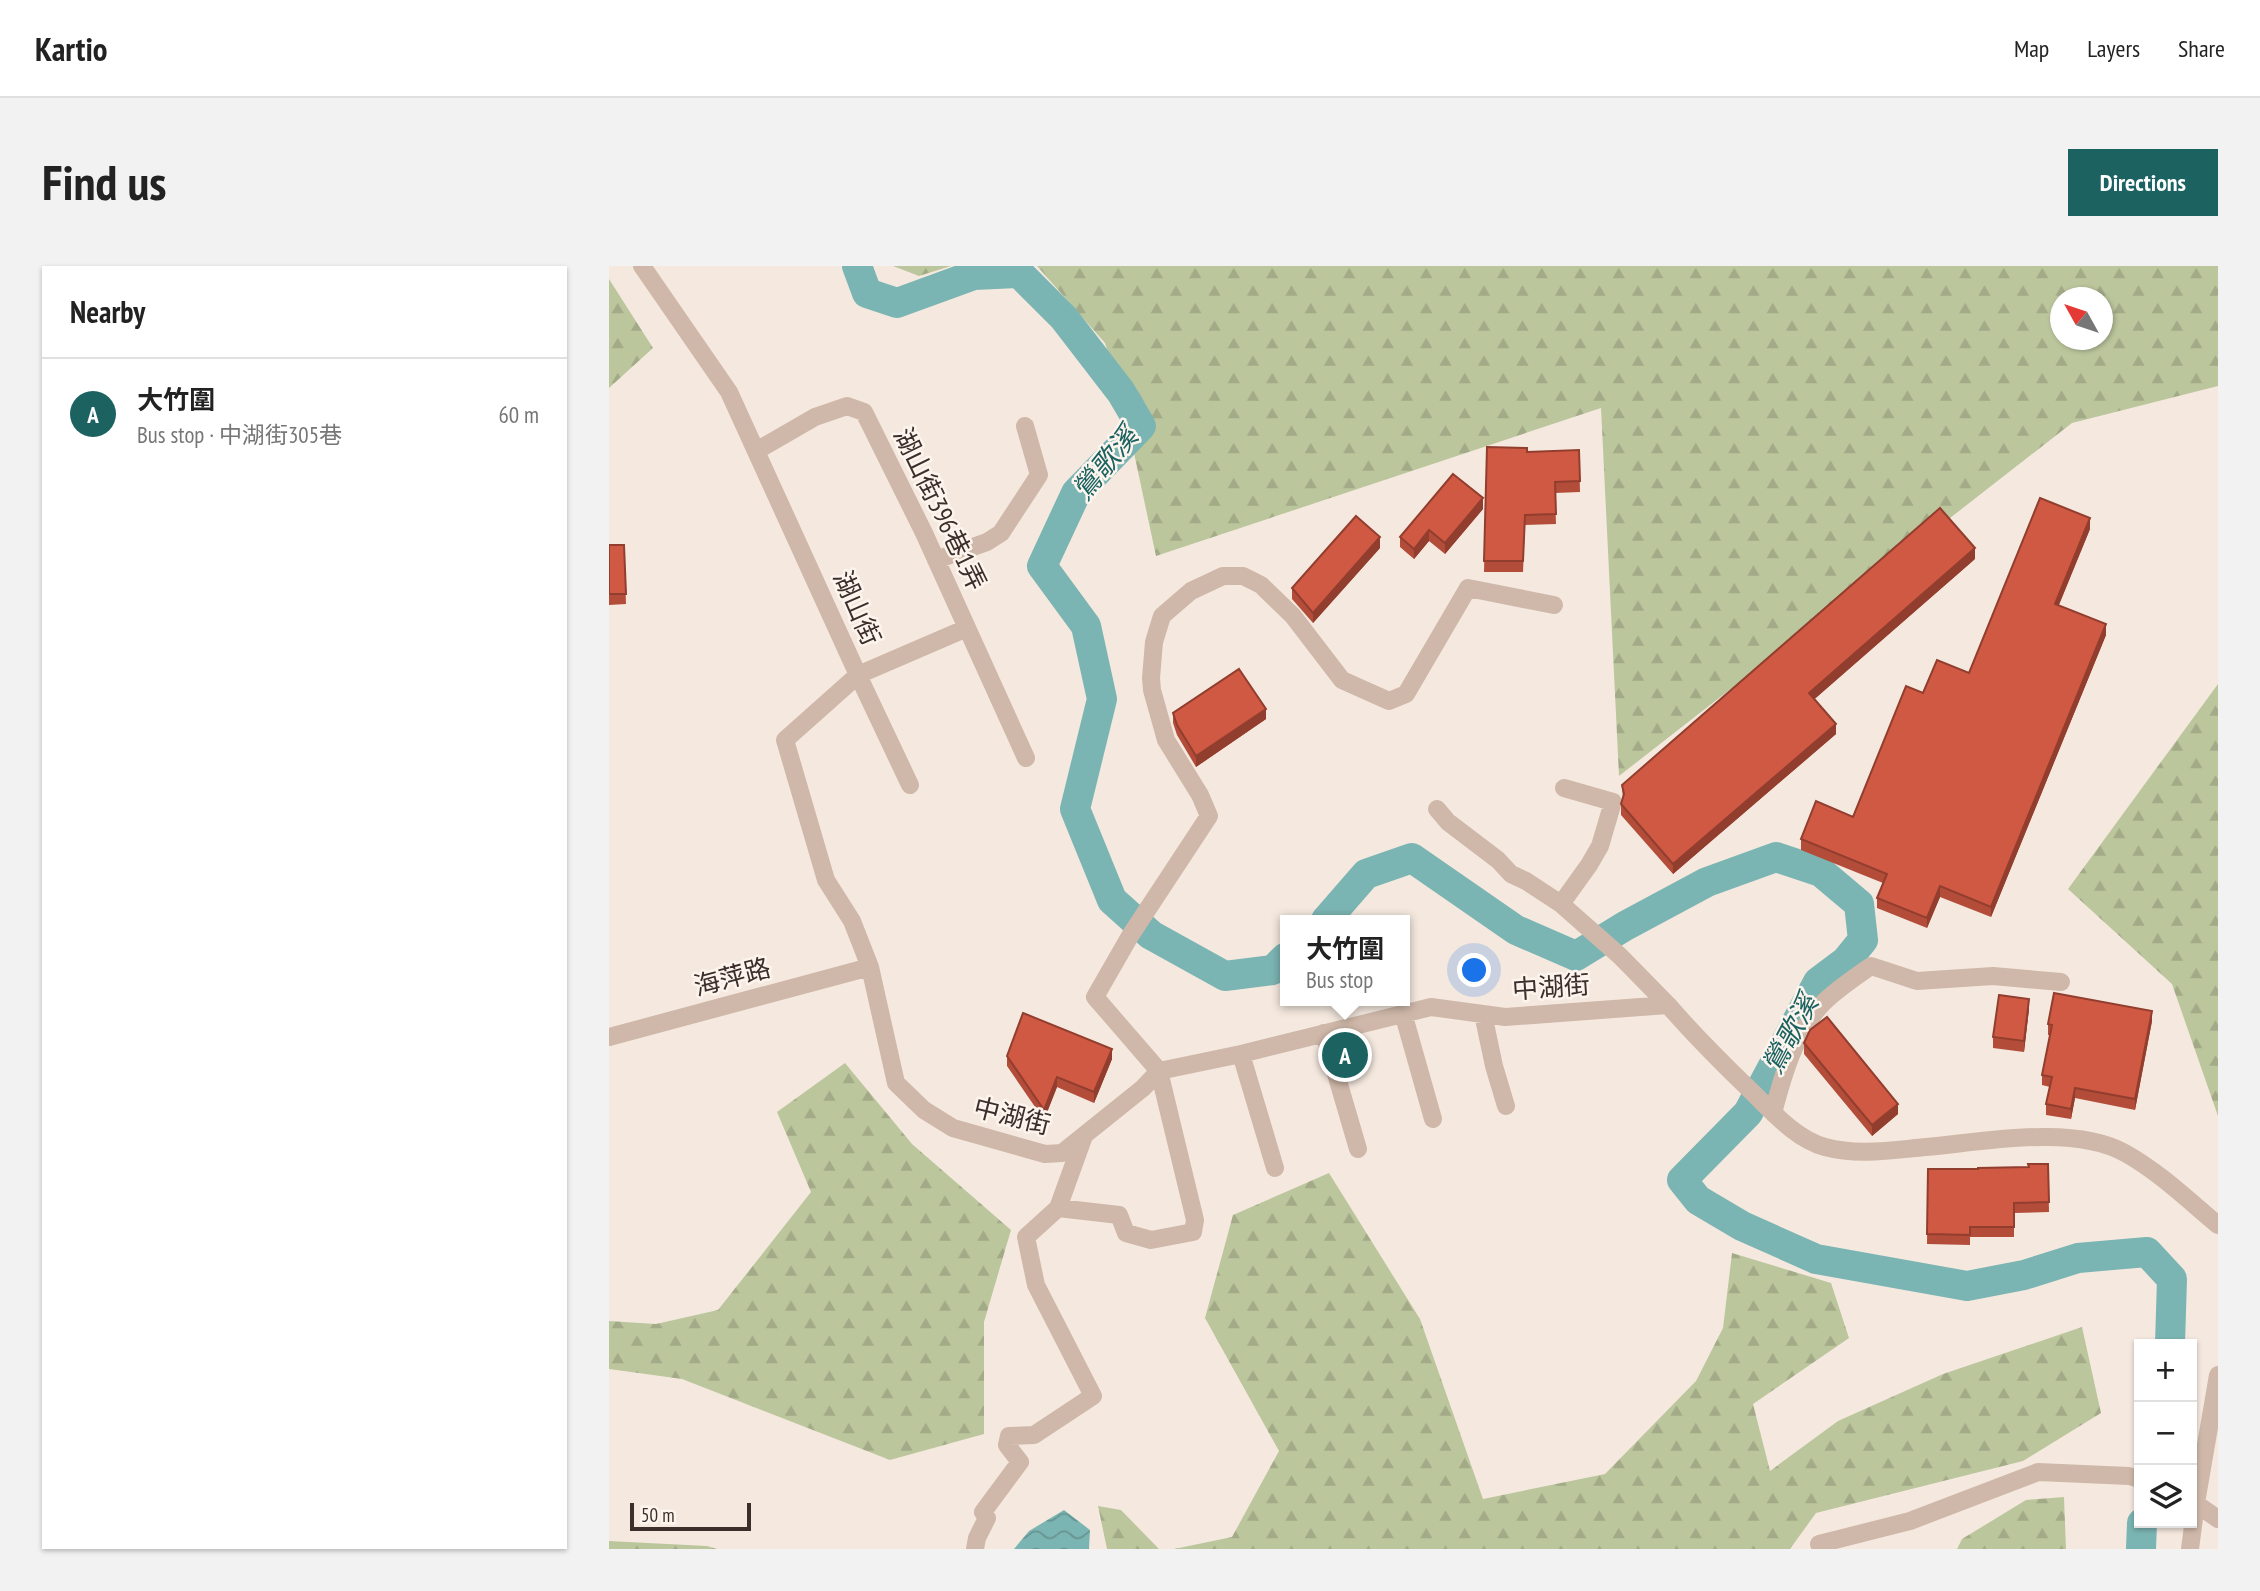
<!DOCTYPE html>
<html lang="en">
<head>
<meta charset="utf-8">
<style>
  :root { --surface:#fff; --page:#f2f2f2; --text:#222; --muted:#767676; --line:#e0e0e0; --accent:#1b6261 }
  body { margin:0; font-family:"PT Sans Narrow","Noto Sans TC",sans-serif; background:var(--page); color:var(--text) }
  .controls { position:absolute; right:21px; bottom:21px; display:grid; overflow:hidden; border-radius:0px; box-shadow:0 2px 5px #0004 }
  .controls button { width:63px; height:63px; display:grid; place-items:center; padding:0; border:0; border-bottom:2px solid var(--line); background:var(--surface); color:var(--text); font:35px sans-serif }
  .compass { position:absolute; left:1441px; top:21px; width:63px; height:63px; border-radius:50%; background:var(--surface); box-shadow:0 2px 5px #0004; rotate:310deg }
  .scale { position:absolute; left:21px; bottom:18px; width:121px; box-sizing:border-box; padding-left:7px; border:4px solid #3c2e2a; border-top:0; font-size:19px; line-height:24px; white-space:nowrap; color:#3c2e2a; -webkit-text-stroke:5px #fcf4ed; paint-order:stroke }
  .you { position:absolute; left:866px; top:705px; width:24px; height:24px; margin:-18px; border:5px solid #fff; border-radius:50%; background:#1a73e8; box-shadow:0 0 0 10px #1a73e833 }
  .badge { display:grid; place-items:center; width:46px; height:46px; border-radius:50%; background:var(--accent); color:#fff; font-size:23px; font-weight:700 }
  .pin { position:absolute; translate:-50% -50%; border:4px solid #fff; box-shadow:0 2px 7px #0006 }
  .popup { position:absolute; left:671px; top:649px; width:130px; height:91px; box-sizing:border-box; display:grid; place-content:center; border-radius:0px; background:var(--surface); filter:drop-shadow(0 2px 5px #0005); font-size:23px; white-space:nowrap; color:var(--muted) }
  .popup b { font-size:26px; color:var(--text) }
  .popup::after { content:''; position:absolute; left:50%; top:100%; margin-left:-14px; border:14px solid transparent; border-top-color:var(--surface) }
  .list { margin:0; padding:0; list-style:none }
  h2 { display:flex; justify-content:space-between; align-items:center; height:91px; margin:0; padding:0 28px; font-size:30px }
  h2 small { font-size:23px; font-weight:400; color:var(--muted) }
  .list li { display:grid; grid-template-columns:46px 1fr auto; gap:21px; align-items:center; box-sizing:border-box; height:112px; padding:0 28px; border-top:2px solid var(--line) }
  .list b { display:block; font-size:26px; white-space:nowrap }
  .list p { margin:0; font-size:23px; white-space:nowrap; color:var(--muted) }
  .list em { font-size:23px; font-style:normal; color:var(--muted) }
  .icon { flex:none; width:38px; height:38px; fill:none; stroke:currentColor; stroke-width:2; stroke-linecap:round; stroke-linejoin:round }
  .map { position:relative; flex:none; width:1609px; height:1283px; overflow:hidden; border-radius:0px }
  header { display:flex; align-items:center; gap:42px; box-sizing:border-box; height:98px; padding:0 35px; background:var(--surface); border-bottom:2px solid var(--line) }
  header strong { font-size:33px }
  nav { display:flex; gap:38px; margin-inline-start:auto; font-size:24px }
  .intro { display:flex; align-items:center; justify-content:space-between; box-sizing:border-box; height:168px; padding:0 42px }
  h1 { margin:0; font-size:49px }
  .button { padding:18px 32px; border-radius:0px; background:var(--accent); color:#fff; font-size:24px; font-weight:700 }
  main { display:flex; gap:42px; padding:0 42px }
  aside { flex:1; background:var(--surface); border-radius:0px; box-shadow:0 2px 5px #0004 }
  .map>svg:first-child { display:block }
</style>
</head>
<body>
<header>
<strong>Kartio</strong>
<nav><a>Map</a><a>Layers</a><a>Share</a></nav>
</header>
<div class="intro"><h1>Find us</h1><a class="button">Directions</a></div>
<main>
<aside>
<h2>Nearby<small></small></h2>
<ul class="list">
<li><span class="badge">A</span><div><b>大竹圍</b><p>Bus stop · 中湖街305巷</p></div><em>60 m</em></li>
</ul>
</aside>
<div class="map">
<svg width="1609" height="1283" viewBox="0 0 1609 1283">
  <defs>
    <pattern id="forest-firs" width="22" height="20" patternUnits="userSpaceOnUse" patternTransform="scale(1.75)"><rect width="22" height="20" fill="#bcc69d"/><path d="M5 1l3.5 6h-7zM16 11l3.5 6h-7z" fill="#a2aa87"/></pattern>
    <pattern id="water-waves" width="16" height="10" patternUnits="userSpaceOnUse" patternTransform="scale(1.75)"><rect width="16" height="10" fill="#7bb5b3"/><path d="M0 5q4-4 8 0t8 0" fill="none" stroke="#669492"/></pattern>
  </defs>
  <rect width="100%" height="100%" fill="#f5e9df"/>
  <path fill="url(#forest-firs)" fill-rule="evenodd" d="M 284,0 L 342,0 L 310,10 Z
    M 428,0 L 1609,0 L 1609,120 L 1463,157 L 1010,510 L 992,142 L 547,290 L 512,126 L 496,77 ZM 1451,32 L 1493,32 L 1493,74 L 1451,74 Z
    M 0,13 L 44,82 L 0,122 Z
    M 1609,418 L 1609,850 L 1563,718 L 1459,623 Z
    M 236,797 L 303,878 L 402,964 L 375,1056 L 375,1168 L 281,1194 L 73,1113 L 0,1103 L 0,1055 L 47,1058 L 109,1044 L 202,926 L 168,846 Z
    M 720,907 L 811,1053 L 874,1233 L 996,1208 L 1087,1115 L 1114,1062 L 1123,987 L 1222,1017 L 1240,1072 L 1144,1138 L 1161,1205 L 1229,1155 L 1334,1108 L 1473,1061 L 1492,1147 L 1414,1195 L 1207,1247 L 1181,1283 L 565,1283 L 623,1271 L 670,1185 L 596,1052 L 624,949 Z
    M 1455,1231 L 1457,1283 L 1348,1283 L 1353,1273 L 1417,1234 Z
    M 489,1240 L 512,1244 L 550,1283 L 498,1283 Z
    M 0,1275 L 98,1280 L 108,1283 L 0,1283 Z"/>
  <path fill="url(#water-waves)" d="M 455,1244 L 481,1264 L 480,1283 L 405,1283 L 420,1265 Z"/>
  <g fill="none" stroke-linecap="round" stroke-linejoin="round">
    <path stroke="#7bb5b3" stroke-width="30" d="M 248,0 L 258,27 L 288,37 L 365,9 L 410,7 L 455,52 L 512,126 L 532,160 L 467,227 L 433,300 L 477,360 L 493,433 L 466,543 L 503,634 L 542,669 L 616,710 L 664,704 L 676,692
      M 717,654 L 757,608 L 803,592 L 907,664 L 967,690 L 1016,660 L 1098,616 L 1167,591 L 1212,606 L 1250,638 L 1254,674 L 1237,695 L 1209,716 L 1139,847 L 1073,914 L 1089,934 L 1133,960 L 1207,993 L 1358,1020 L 1415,1009 L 1469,992 L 1538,986 L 1563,1013 L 1561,1078
      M 1532,1283 L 1533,1257"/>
    <path stroke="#cfb8a9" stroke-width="18" d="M 33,0 L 120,126 L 249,409 L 176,474 L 217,614 L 243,655 L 261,701 L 287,817 L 315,844 L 344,862 L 436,888 L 453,887 L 534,822 L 550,805 L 632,788 L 822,741 L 896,751 L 1059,739 C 1085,769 1112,796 1140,823 C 1162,844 1186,873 1216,881 C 1249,890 1284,884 1317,881 C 1374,876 1465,858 1516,887 C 1550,906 1579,934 1609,959
      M 147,185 L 206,151 L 238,140 L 255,146 L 315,267 L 417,492
      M 327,294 L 378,276 L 392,267 L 430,209 L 416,160
      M 301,519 L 249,409 L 358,362
      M 828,543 L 839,556 L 889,594 L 902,608 L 917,615 L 952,638 L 980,599 L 991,580 L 1004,536 L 955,522
      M 952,638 L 1011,690 L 1059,739
      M 794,747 L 824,853
      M 874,748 L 885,800 L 897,840
      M 715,767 L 749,883
      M 0,771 L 261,701
      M 632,788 L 666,902
      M 1164,847 C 1174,809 1186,766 1214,737 C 1228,723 1245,712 1262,700 L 1308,715 L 1384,710 L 1452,716
      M 449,942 L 510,949 L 517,967 L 542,974 L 584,966 L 586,954 L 550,805 L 486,731 L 521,670 L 600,550 L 591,529 L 557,474 L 543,424 L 542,412 L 545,376 L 553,350 L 582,325 L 614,310 L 634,310 L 652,319 L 684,350 L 733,414 L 780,435 L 797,428 L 859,322 L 945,339
      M 1583,1235 L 1609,1253
      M 1210,1278 L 1301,1255 L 1429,1206 L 1520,1210 L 1530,1213
      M 366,1283 L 368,1272 L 378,1252 L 374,1246 L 411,1196 L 398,1179 L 400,1170 L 425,1169 L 484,1130 L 427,1019 L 417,971 L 449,942 L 475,870
      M 1581,1283 L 1587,1237 L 1609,1109"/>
  </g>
  <path fill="#b34d3a" d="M 878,181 L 918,186 L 970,184 L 971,226 L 946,227 L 947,258 L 916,259 L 914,306 L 875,306 Z
    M 874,243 L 836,288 L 820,275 L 805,293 L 791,281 L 791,271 Z
    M 1481,263 L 1450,339 L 1497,369 L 1382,651 L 1331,631 L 1318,662 L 1268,642 L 1268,632 L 1274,617 L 1192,584 L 1192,573 L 1244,551 L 1314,427 L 1360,407 Z
    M 0,279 L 15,279 L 17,338 L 0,339 Z
    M 771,282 L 704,357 L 683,333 L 683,322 Z
    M 1366,293 L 1205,433 L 1227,468 L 1064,608 L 1012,549 L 1012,538 L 1014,533 L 1013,519 Z
    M 564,447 L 657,453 L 587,501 L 568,469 L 564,457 Z
    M 1420,743 L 1415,786 L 1384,782 L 1384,771 Z
    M 1543,755 L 1526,844 L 1466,832 L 1462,853 L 1437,849 L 1437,838 L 1441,821 L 1433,819 L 1433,809 L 1441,769 L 1439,769 L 1439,758 Z
    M 1195,777 L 1289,848 L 1263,870 L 1195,788 Z
    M 398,790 L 503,793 L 485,837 L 448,821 L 435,854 L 398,800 Z
    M 1439,898 L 1440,946 L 1405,947 L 1405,971 L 1361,971 L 1361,979 L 1318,978 L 1319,903 L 1369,903 L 1420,901 Z"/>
  <path fill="#923e2f" d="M 874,232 L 874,243 L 836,288 L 836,277 Z
    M 1481,252 L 1481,263 L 1446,348 L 1446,338 Z
    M 820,264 L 820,275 L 805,293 L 805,283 Z
    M 771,271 L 771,282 L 704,357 L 704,347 Z
    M 1366,282 L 1366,293 L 1200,438 L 1200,427 Z
    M 1497,358 L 1497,369 L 1382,651 L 1382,641 Z
    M 657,443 L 657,453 L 587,501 L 587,490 Z
    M 1227,458 L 1227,468 L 1064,608 L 1064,598 Z
    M 1331,620 L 1331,631 L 1318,662 L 1318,652 Z
    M 1420,733 L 1420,743 L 1415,786 L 1415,775 Z
    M 1543,745 L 1543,755 L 1526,844 L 1526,833 Z
    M 503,783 L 503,793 L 485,837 L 485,826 Z
    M 448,811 L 448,821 L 435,854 L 435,844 Z
    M 1466,822 L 1466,832 L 1462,853 L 1462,843 Z
    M 1289,838 L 1289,848 L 1263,870 L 1263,859 Z"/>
  <path fill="#d05943" stroke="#923e2f" stroke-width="2" d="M 878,181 L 918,182 L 918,186 L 970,184 L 971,215 L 946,216 L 947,248 L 916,249 L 914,295 L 875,295 Z
    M 844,208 L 874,232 L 836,277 L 820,264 L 805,283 L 791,271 Z
    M 1431,232 L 1481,252 L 1446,338 L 1497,358 L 1382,641 L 1331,620 L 1318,652 L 1268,632 L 1278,608 L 1192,573 L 1207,535 L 1244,551 L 1297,420 L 1314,427 L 1328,394 L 1360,407 Z
    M 1331,242 L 1366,282 L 1200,427 L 1227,458 L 1064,598 L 1012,538 L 1015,528 L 1013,519 Z
    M 747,250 L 771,271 L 704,347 L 683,322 Z
    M 0,279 L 15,279 L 17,328 L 0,328 Z
    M 630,403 L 657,443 L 587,490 L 568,459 L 564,447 Z
    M 1445,727 L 1543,745 L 1526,833 L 1466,822 L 1462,843 L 1437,838 L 1443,811 L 1433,809 L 1443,759 L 1439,758 Z
    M 1390,729 L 1420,733 L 1415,775 L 1384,771 Z
    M 414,747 L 503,783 L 485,826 L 448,811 L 435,844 L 398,790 Z
    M 1218,751 L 1289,838 L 1263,859 L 1195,777 L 1201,764 Z
    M 1419,898 L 1439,898 L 1440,936 L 1405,937 L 1405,961 L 1361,961 L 1361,969 L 1318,968 L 1319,903 L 1369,903 L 1369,902 L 1420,901 Z"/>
  <g text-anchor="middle" stroke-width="5" stroke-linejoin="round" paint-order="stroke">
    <g font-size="26" fill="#3c2e2a" stroke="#fcf4ed">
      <text transform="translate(331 243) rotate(64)" y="9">湖山街396巷1弄</text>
      <text transform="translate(248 342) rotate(66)" y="9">湖山街</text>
      <text transform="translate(123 711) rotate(-15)" y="9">海萍路</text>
      <text transform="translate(942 721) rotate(-4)" y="9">中湖街</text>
      <text transform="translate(403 850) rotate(14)" y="9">中湖街</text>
    </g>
    <g font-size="28" font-style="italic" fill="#1b6261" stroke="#fcf4ed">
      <text transform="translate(496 197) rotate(-51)" y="10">鶯歌溪</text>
      <text transform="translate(1181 768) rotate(-62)" y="10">鶯歌溪</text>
    </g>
  </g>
</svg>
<div class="controls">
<button>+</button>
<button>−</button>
<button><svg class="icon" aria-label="layers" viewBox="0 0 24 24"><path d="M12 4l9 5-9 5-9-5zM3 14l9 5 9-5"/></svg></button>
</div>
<svg class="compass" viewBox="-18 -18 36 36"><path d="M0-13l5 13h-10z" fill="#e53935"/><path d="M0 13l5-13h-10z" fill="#767676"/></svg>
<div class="scale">50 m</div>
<div class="you"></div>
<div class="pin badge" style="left:736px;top:789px">A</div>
<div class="popup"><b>大竹圍</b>Bus stop</div>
</div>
</main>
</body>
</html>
